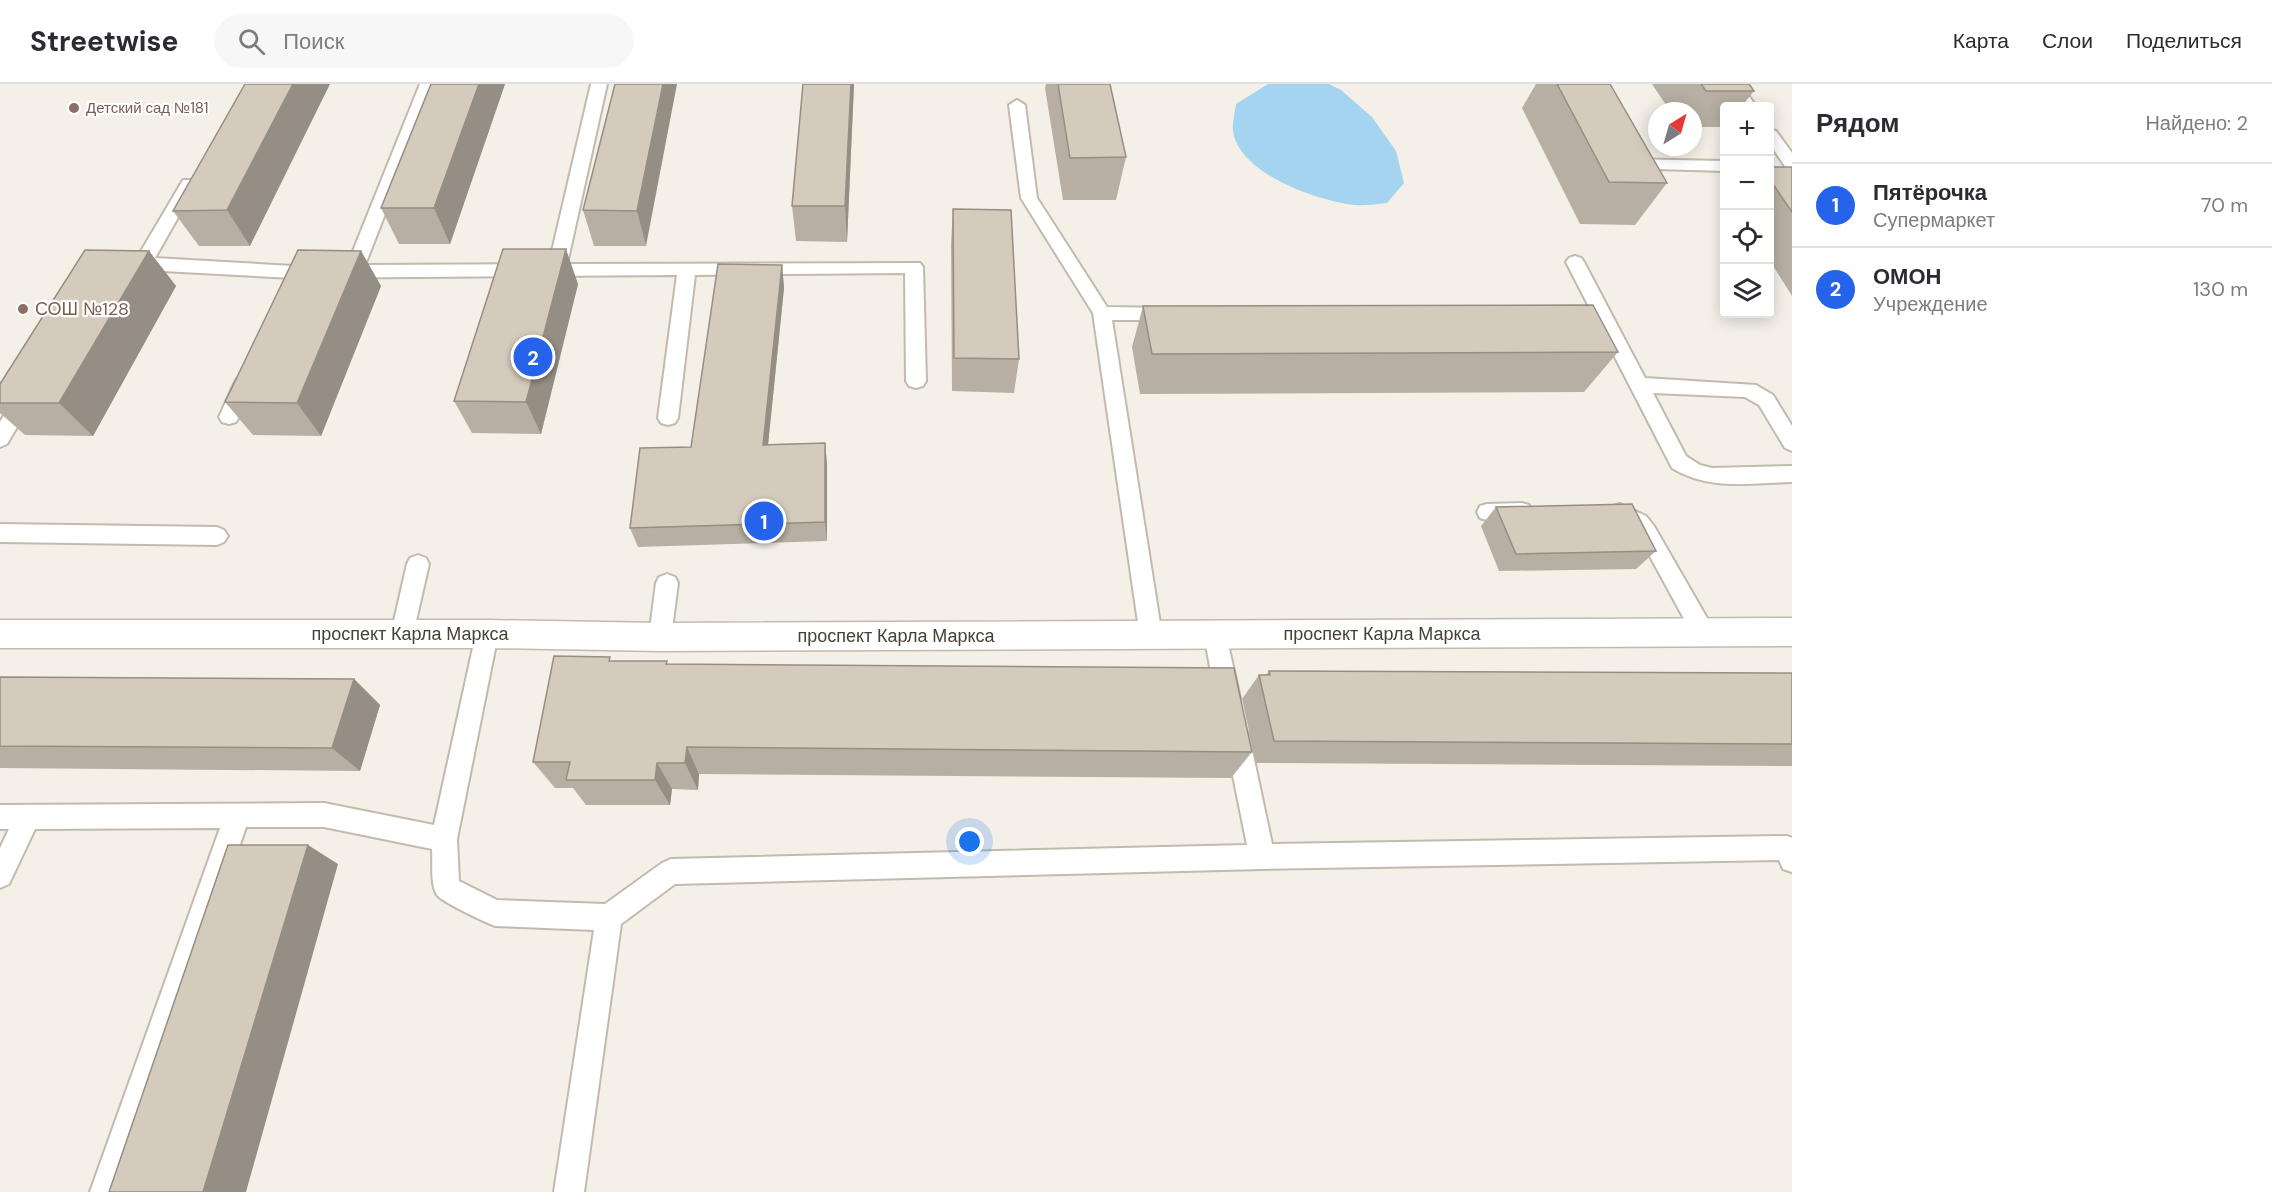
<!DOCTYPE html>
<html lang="ru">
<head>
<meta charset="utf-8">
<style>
  :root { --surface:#fff; --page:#f7f7f7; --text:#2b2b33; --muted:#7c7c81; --line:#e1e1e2; --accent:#2563eb }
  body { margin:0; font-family:"DM Sans",sans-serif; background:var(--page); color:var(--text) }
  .controls { position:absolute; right:18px; top:18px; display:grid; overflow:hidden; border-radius:6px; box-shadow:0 3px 15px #0003 }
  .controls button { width:54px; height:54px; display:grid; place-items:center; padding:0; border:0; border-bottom:2px solid var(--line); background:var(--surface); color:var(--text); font:30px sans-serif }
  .compass { position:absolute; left:1648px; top:18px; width:54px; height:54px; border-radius:50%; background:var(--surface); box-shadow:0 3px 15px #0003; rotate:37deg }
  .you { position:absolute; left:970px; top:758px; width:21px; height:21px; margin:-15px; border:4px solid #fff; border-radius:50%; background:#1a73e8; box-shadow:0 0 0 9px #1a73e833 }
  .badge { display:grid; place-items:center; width:39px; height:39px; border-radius:50%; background:var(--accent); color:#fff; font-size:20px; font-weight:700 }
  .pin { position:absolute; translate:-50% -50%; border:3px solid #fff; box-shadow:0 2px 6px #0006 }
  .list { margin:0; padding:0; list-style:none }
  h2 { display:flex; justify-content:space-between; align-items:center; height:78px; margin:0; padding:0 24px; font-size:26px }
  h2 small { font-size:20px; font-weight:400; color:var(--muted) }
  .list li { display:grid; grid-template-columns:39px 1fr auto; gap:18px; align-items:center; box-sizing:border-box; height:84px; padding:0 24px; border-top:2px solid var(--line) }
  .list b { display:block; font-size:22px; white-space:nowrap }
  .list p { margin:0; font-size:20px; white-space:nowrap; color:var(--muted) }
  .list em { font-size:20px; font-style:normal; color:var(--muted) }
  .icon { flex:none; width:33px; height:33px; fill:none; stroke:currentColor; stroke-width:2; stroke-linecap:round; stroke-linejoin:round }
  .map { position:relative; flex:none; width:1792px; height:1108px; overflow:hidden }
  header { display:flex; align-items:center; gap:36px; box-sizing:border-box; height:84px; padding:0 30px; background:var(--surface); border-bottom:2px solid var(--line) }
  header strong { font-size:28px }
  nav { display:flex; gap:33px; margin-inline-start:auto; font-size:21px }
  .search { width:420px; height:54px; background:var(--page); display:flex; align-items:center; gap:15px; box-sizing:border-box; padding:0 21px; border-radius:33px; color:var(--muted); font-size:22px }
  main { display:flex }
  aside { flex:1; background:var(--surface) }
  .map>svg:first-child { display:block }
</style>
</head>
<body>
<header>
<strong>Streetwise</strong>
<div class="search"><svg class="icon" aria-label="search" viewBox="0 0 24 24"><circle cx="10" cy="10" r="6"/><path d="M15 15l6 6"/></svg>Поиск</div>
<nav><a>Карта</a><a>Слои</a><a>Поделиться</a></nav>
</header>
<main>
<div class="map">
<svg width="1792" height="1108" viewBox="0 0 1792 1108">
  <rect width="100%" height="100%" fill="#f4f0e8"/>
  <path fill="#a4d4f0" d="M 1268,0 L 1329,0 L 1341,6 L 1372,33 L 1396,67 L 1404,99 L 1387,119 C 1377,120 1365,122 1354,121 C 1318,117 1239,90 1233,47 C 1232,39 1235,28 1236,20 Z"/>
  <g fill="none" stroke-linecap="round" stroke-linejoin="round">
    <defs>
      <path id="service" d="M 420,0 L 436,0 L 365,181 L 549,180 L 591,0 L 607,0 L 567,180 L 920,179 L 923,183 L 926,297 L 923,302 L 916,304 L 909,302 L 906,297 L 905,189 L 695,191 L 678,334 L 675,339 L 668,341 L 661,339 L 658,334 L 677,191 L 293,194 L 125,185 L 122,181 L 125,177 L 137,174 L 183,96 L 195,96 L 197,100 L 155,174 L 293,182 L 347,182 Z
        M 1724,0 L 1740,0 L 1756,22 L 1741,22 Z
        M 1017,16 L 1025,21 L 1037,114 L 1107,223 L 1173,224 L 1179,225 L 1182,230 L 1179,235 L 1173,236 L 1112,236 L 1162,552 L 1159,559 L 1151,562 L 1143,559 L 1140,552 L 1093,229 L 1021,114 L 1009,21 Z
        M 1770,45 L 1776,47 L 1792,69 L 1792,85 L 1786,84 L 1770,60 Z
        M 1628,75 L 1724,77 L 1724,87 L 1622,84 L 1620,80 L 1622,76 Z
        M 1575,172 L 1581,174 L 1584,178 L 1645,294 L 1756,301 L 1773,311 L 1792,342 L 1792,367 L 1785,364 L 1759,321 L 1745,313 L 1653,309 L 1686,372 L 1700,381 L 1712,384 L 1792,382 L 1792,398 C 1750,399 1709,407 1672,384 L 1566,178 L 1569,174 Z
        M 244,293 L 251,295 L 254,300 L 239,333 L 236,338 L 229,340 L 222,338 L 219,333 L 234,300 L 237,295 Z
        M 26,304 L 33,306 L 36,311 L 7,360 L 0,363 L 0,338 L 19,306 Z
        M 1522,419 L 1529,421 L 1532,427 L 1529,433 C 1515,438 1494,439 1480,434 L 1477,428 L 1480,422 L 1487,420 Z
        M 1620,420 L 1646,432 L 1654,442 L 1711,541 L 1714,548 L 1711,555 L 1703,558 L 1695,555 L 1640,454 C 1631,443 1615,439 1610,428 L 1613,422 Z
        M 0,440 L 217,443 L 224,446 L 228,452 L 224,458 L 217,461 L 0,458 Z
        M 418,471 L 426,474 L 429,480 L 413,550 L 410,557 L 402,560 L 394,557 L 391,550 L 407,480 L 410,474 Z
        M 667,490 L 675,493 L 678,499 L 671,553 L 668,560 L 660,563 L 652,560 L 649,553 L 656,499 L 659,493 Z
        M 487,540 L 495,543 L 498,550 L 457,755 L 459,797 L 497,816 L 605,820 L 662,779 L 671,775 L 1247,761 L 1225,652 L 1229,644 L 1237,641 L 1245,644 L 1249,652 L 1272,760 L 1787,752 L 1792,754 L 1792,788 L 1783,785 L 1779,776 L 1262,785 L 675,800 L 621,840 L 584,1108 L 554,1108 L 594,846 L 495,842 C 485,838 442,818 437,811 C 430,800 433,778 432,765 L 324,743 L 246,743 L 120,1108 L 90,1108 L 220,744 L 35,745 L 9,800 L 0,804 L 0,764 L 9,745 L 0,745 L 0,721 L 324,719 L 434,741 L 476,550 L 479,543 Z
        M 1215,541 L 1223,544 L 1226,551 L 1240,614 L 1236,621 L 1228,624 L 1220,621 L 1216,614 L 1204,551 L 1207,544 Z"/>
      <path id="minor" d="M 1792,534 L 1792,562 L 660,567 L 487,564 L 0,564 L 0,536 L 487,536 L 660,539 Z"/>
    </defs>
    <use href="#service" stroke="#c2baad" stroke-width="4"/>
    <use href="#minor" stroke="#c2baad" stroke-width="3"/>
    <use href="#service" fill="#fff" fill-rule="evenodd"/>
    <use href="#minor" fill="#fff" fill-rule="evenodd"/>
  </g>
  <path fill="#b7afa3" d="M 245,0 L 250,162 L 199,162 L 173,127 Z
    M 431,0 L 505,0 L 450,160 L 399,160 L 381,124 Z
    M 615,0 L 646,162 L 594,162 L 583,126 Z
    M 803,0 L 854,0 L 847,158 L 796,157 L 792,122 Z
    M 1046,0 L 1110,0 L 1126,73 L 1116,116 L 1063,116 L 1045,4 Z
    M 1536,0 L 1610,0 L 1667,99 L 1635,141 L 1580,140 L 1522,24 Z
    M 1652,0 L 1749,0 L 1754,7 L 1742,22 L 1725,22 L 1725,43 L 1693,43 L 1693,27 L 1670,27 Z
    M 1770,83 L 1792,83 L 1792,212 L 1770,177 Z
    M 953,125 L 1019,275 L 1014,309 L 952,307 L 951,160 Z
    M 149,167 L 176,202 L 93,352 L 25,351 L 0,329 L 0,300 Z
    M 361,167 L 381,202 L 321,352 L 253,351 L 225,318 Z
    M 782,181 L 784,204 L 768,360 L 825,359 L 827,380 L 827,457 L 638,463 L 630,444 L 691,363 Z
    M 578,200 L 541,350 L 472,349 L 454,317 Z
    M 1143,222 L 1618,268 L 1584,308 L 1140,310 L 1132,263 Z
    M 1496,423 L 1656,467 L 1636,485 L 1499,487 L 1481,442 Z
    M 612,577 L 668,580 L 1252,668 L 1231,694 L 699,690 L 698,706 L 672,705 L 670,721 L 586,721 L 573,704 L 555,704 L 533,678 Z
    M 1269,587 L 1792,589 L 1792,682 L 1256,679 L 1242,615 L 1259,591 L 1266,591 Z
    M 0,593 L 354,595 L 380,621 L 360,687 L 0,684 Z"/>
  <path fill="#958e84" d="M 293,0 L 330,0 L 250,162 L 227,126 Z
    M 479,0 L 505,0 L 450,160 L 434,124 Z
    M 663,0 L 677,0 L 646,162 L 637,127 Z
    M 851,0 L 854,0 L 847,158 L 845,122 Z
    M 566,165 L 578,200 L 541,350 L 526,318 Z
    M 149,167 L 176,202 L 93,352 L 59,319 Z
    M 361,167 L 381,202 L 321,352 L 297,319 Z
    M 782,181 L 784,204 L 766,381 L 763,361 Z
    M 825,359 L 827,380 L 827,457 L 825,438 Z
    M 354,595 L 380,621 L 360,687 L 332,664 Z
    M 687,663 L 699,690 L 698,706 L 685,679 Z
    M 657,679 L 672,705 L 670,721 L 655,696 Z
    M 308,761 L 338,780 L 246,1108 L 203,1108 Z"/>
  <path fill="#d5cbbd" stroke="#958e84" stroke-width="1.5" d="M 245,0 L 293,0 L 227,126 L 173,127 Z
    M 431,0 L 479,0 L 434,124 L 381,124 Z
    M 615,0 L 663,0 L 637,127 L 583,126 Z
    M 803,0 L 851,0 L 845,122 L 792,122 Z
    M 1058,0 L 1110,0 L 1126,73 L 1070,74 Z
    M 1557,0 L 1610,0 L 1667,99 L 1609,98 Z
    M 1701,0 L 1749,0 L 1754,7 L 1706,7 Z
    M 1770,83 L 1792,83 L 1792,128 L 1770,96 Z
    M 953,125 L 1011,126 L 1019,275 L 954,274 Z
    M 503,165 L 566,165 L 526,318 L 454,317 Z
    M 85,166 L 149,167 L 59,319 L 0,319 L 0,300 Z
    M 298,166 L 361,167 L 297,319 L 225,318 Z
    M 718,180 L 782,181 L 763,361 L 825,359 L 825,438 L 630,444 L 640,364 L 691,363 Z
    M 1593,221 L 1618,268 L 1152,270 L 1143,222 Z
    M 1632,420 L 1656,467 L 1516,470 L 1496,423 Z
    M 554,572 L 610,573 L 609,577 L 667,577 L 666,580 L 1234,584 L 1252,668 L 687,663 L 685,679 L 657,679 L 655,696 L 566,696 L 570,678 L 533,678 Z
    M 1269,587 L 1792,589 L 1792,660 L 1274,657 L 1259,591 L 1270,591 Z
    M 0,593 L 354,595 L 332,664 L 0,662 Z
    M 228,761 L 308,761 L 203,1108 L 109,1108 Z"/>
  <g fill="#8d6e63" stroke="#fff" stroke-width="2">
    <circle cx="74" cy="24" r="6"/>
    <circle cx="23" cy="225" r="6"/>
  </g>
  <g text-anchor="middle" stroke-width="4.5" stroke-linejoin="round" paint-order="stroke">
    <g font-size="15" fill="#785e54" stroke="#fff" text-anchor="start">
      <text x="86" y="29">Детский сад №181</text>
    </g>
    <g font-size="18" fill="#785e54" stroke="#fff" text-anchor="start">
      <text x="35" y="231">СОШ №128</text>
    </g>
    <g font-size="18" fill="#474036" stroke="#fff">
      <text x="410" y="556">проспект Карла Маркса</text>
      <text x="1382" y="556">проспект Карла Маркса</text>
      <text x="896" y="558">проспект Карла Маркса</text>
    </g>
  </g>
</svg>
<div class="controls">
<button>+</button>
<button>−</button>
<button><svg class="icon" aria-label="locate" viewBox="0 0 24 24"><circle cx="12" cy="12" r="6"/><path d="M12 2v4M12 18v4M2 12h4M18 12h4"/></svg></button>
<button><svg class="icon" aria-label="layers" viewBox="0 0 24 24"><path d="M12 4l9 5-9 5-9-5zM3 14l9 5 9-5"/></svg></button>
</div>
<svg class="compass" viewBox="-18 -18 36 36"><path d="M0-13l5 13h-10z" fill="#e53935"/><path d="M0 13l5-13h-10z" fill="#7c7c81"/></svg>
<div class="you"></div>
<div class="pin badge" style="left:764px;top:437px">1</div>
<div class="pin badge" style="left:533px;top:273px">2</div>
</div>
<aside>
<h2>Рядом<small>Найдено: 2</small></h2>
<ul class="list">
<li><span class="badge">1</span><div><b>Пятёрочка</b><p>Супермаркет</p></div><em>70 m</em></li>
<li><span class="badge">2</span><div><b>ОМОН</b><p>Учреждение</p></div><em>130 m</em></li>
</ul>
</aside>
</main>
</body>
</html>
